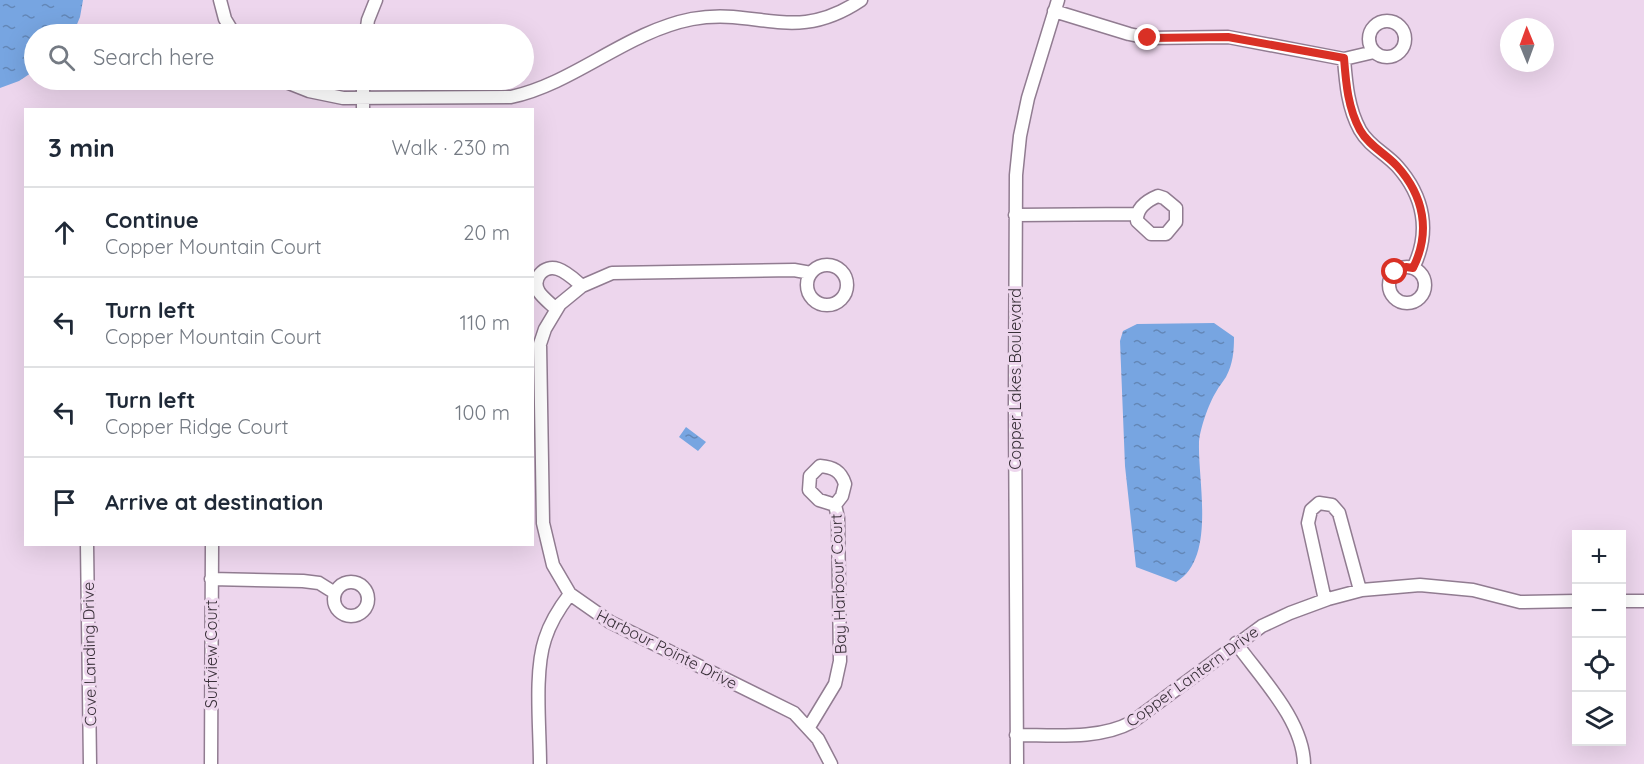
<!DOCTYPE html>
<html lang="en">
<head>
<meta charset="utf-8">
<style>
  :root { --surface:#fff; --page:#f2f2f3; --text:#1f2937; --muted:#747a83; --line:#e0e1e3 }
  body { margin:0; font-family:Quicksand,sans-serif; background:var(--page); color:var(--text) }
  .controls { position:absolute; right:18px; bottom:18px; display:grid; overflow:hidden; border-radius:0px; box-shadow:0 6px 24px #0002 }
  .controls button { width:54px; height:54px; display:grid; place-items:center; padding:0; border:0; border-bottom:2px solid var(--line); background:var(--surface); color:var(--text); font:30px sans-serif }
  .compass { position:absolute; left:1500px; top:18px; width:54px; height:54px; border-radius:50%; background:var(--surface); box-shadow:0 6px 24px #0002; rotate:359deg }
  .stop { position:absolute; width:18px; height:18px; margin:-14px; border:4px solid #d93025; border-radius:50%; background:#fff }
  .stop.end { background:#d93025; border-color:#fff; box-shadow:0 2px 6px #0008 }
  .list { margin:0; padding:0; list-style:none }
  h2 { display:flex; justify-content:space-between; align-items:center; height:78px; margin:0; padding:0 24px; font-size:26px }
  h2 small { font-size:20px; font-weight:400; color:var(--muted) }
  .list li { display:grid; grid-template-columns:39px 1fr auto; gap:18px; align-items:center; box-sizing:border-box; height:90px; padding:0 24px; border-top:2px solid var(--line) }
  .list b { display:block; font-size:22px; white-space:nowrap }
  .list p { margin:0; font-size:20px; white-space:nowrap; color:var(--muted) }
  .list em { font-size:20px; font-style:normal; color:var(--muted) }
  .icon { flex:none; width:33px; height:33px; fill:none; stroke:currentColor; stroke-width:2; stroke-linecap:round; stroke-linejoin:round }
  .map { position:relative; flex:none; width:1644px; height:764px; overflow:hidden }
  .search { position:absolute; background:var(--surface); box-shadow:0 6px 24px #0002; left:24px; top:24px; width:510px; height:66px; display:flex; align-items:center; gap:15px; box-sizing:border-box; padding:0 21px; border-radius:33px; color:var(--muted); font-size:22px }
  .panel { position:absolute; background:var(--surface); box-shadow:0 6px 24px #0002; left:24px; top:108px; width:510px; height:438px; border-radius:0px }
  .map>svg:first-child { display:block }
</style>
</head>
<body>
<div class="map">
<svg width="1644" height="764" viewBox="0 0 1644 764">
  <defs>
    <pattern id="water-ripples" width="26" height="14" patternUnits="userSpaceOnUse" patternTransform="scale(1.5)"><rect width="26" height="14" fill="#77a5e1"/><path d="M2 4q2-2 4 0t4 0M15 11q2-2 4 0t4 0" fill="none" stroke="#6387b7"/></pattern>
  </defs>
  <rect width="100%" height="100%" fill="#edd6ed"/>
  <path fill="url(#water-ripples)" d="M 0,0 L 83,0 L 80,17 L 73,34 L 34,34 L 34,71 L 19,81 L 0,88 Z
    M 1214,323 L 1234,337 C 1234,351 1233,364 1226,377 C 1223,382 1219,386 1216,392 C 1209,403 1199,431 1199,444 C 1198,483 1216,559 1176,582 L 1136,567 L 1125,466 L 1120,341 L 1123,331 L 1137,324 Z
    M 686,427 L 706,442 L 698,451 L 679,437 Z"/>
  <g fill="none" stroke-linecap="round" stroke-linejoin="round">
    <defs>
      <path id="street" d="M 220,0 L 225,19 L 234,34
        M 1054,11 L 1129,34 L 1148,38 L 1228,37 L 1344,59 L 1374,52
        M1369 39a18 18 0 1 1 36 0a18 18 0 1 1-36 0Z
        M 366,34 L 368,20 L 376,0
        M 1344,59 C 1346,84 1348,108 1360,130 C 1369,146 1385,153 1397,166 C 1424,196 1431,232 1413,268
        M 281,80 L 309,91 L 343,98 L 511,97 C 575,83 626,32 692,19 C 758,7 794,45 861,0
        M 363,110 L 363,80
        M 1158,196 L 1164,198 L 1176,208 L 1176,222 L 1166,234 L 1151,234 L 1137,221 C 1136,208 1146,201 1158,196 Z
        M 1015,215 L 1136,214
        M807 285a20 20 0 1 1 40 0a20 20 0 1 1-40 0Z
        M1389 285a18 18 0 1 1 36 0a18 18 0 1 1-36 0Z
        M 811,273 L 794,270 L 612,273 L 582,286 L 560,304 L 545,329 L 540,344 L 543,523 L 553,565 L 570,594 L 610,622 L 794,713 L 818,739 L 831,764
        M 556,309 C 551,304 543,298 539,292 C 531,279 544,264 558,269 C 567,272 575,280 582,286
        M 87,544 L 90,764
        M 211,579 L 303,581 L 319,583 L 335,593
        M334 599a17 17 0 1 1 34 0a17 17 0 1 1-34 0Z
        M 1325,600 L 1308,523 L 1311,510 L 1319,503 L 1332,505 L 1339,513 L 1360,590
        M 1622,601 L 1644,601
        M 1236,643 C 1261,678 1303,720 1304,764
        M 809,727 L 835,684 L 840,661 L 838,518 L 835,505 L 842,496 L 845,484 C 841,471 833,467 820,466 L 810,476 L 809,490 L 819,500 L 835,505
        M 1016,735 C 1054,735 1099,740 1132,722 L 1262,626 L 1290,613 L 1328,599 L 1362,590 L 1420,585 L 1473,590 L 1520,602 L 1576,601
        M 211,764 L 212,544
        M 540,764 C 540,728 534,672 545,639 C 550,623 560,607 570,594
        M 1017,764 L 1015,405 L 1016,175 L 1020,136 L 1028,98 L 1058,0"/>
    </defs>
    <use href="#street" stroke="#917c91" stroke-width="15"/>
    <use href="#street" stroke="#fff" stroke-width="12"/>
  </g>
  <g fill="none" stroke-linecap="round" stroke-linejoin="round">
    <path stroke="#d93025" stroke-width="8" d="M 1148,38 L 1228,37 L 1344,58 C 1346,84 1348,108 1360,130 C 1369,146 1385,153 1397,166 C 1424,196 1431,232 1413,268 L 1406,267 L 1395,272"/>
  </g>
  <g text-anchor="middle" stroke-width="6" stroke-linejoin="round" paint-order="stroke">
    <g font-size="16" fill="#382f38" stroke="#edd6ed">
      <text transform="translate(1015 379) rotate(-90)" y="6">Copper Lakes Boulevard</text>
      <text transform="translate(838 584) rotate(-92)" y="6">Bay Harbour Court</text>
      <text transform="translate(667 649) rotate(27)" y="6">Harbour Pointe Drive</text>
      <text transform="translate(89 654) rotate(-91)" y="6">Cove Landing Drive</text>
      <text transform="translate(211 654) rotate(-90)" y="6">Surfview Court</text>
      <text transform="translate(1192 676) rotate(-36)" y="6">Copper Lantern Drive</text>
    </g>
  </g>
</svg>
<div class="controls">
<button>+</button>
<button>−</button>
<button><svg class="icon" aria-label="locate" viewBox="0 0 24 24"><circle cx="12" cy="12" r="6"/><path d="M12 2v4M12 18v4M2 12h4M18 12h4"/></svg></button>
<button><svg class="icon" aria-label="layers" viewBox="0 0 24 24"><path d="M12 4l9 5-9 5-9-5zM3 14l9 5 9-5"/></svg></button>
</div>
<svg class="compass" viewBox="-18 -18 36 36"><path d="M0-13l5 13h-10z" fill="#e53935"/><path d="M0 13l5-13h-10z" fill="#747a83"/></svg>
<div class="stop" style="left:1395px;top:272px"></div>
<div class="stop end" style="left:1148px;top:38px"></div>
<div class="search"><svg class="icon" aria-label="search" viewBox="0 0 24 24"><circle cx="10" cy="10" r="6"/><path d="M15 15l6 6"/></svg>Search here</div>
<section class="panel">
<h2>3 min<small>Walk · 230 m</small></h2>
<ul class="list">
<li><svg class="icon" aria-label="ahead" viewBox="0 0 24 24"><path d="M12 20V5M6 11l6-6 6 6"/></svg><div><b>Continue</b><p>Copper Mountain Court</p></div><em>20 m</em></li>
<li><svg class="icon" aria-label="left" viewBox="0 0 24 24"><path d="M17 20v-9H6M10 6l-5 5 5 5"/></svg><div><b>Turn left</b><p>Copper Mountain Court</p></div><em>110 m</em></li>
<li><svg class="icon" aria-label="left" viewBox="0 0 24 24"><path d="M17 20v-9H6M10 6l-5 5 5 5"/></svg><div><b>Turn left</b><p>Copper Ridge Court</p></div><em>100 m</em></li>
<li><svg class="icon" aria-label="arrive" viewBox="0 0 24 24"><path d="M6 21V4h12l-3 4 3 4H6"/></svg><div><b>Arrive at destination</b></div></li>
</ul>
</section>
</div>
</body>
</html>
